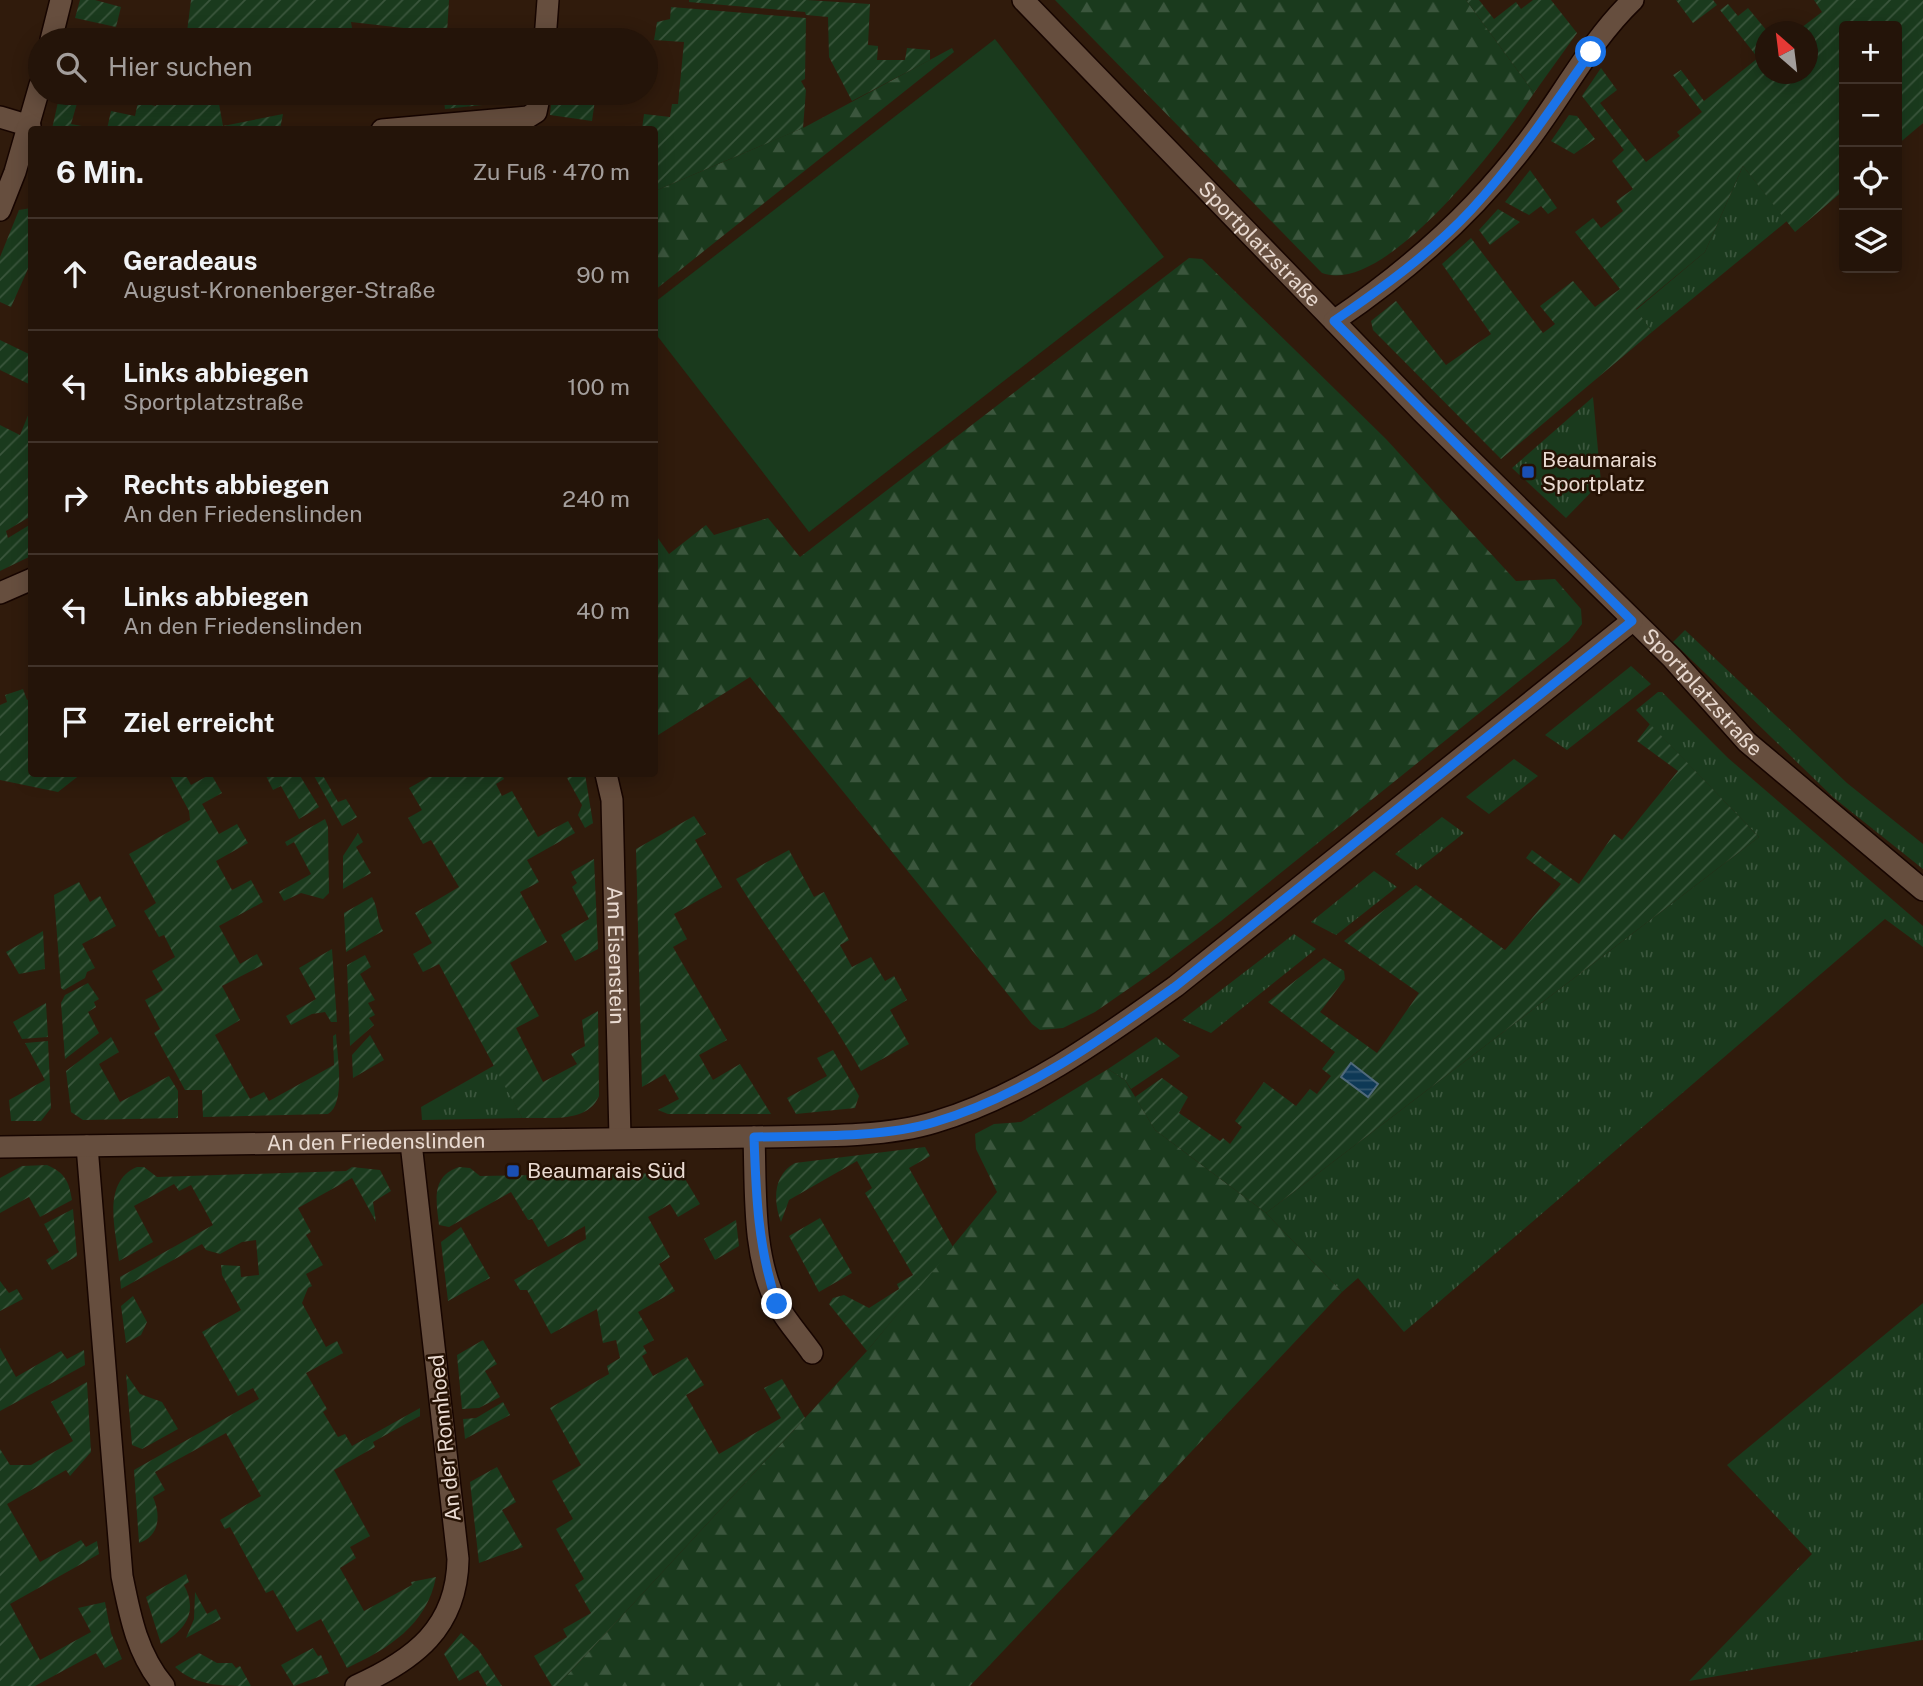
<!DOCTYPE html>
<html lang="de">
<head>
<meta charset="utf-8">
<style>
  :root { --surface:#241409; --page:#302117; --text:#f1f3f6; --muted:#a39e9c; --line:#41332a }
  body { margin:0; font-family:"Public Sans",sans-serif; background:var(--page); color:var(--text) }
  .controls { position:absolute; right:21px; top:21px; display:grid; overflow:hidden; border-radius:7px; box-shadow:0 4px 18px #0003 }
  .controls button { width:63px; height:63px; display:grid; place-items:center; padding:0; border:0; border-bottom:2px solid var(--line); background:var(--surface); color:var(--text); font:35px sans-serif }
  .compass { position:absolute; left:1755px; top:21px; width:63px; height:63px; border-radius:50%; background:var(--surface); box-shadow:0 4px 18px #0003; rotate:332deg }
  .stop { position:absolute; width:21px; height:21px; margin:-16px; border:5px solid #1a73e8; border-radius:50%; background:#fff }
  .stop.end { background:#1a73e8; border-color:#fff; box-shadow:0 2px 7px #0008 }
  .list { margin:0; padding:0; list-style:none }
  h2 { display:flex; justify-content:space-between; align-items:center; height:91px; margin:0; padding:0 28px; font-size:30px }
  h2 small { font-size:23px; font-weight:400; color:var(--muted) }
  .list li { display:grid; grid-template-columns:46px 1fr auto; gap:21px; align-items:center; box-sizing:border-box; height:112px; padding:0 28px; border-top:2px solid var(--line) }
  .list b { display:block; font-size:26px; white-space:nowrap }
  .list p { margin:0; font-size:23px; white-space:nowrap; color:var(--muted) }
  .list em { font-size:23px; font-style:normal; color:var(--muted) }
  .icon { flex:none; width:38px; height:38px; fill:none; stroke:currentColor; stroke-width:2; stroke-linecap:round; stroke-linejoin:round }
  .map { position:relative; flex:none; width:1923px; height:1686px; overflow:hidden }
  .search { position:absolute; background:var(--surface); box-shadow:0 4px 18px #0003; left:28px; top:28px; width:630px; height:77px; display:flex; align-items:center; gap:18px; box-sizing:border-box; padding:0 24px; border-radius:38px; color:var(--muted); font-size:26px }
  .panel { position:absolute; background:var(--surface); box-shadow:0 4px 18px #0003; left:28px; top:126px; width:630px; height:651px; border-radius:7px }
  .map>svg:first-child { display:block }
</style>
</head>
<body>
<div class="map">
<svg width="1923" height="1686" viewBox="0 0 1923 1686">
  <defs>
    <pattern id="grass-tufts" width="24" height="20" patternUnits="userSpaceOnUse" patternTransform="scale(1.75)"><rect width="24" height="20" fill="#1a3a1d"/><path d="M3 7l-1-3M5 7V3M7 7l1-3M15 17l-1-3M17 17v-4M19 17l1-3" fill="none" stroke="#3b563d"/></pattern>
    <pattern id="forest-firs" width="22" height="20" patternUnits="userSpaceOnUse" patternTransform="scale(1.75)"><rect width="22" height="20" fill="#1a3a1d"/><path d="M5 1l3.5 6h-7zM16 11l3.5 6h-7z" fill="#3b563d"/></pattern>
    <pattern id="garden-furrows" width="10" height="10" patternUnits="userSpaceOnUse" patternTransform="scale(1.75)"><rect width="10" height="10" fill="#1a3a1d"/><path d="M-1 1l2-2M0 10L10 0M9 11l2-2" fill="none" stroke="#3b563d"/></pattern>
    <pattern id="water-rules" width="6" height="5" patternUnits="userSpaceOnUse" patternTransform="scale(1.75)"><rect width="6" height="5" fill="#0e3956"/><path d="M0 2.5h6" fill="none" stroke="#31556d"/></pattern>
  </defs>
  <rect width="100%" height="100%" fill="#301b0c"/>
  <path fill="url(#grass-tufts)" d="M 1743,166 L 1787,221 L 1652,332 L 1636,310 L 1705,252 Z
    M 1593,397 L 1601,482 L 1566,518 L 1512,468 Z
    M 1685,630 L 1847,783 L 1923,844 L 1923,869 L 1834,798 L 1673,642 Z
    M 1631,666 L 1651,684 L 1567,750 L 1545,735 Z
    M 1658,692 L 1662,692 L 1728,758 L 1923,926 L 1923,947 L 1885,919 L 1404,1332 L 1358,1278 L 1342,1292 L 1266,1213 L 1759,837 L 1636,710 Z
    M 1514,759 L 1538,776 L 1489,814 L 1466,797 Z
    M 1442,817 L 1464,833 L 1417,870 L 1395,854 Z
    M 1374,871 L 1397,887 L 1336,935 L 1311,922 Z
    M 1294,934 L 1316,949 L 1211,1033 L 1182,1020 Z
    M 1156,1037 L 1180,1056 L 1131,1089 L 1125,1080 L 1108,1069 Z
    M 495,1065 L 522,1118 L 422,1120 L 421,1107 Z
    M 1923,1303 L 1923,1640 L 1689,1681 L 1812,1554 L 1727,1465 Z"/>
  <path fill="url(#forest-firs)" d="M 1055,0 L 1466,0 L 1534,93 C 1503,140 1385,297 1322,273 Z
    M 952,48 L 954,52 L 655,290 L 655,191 L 805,127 Z
    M 1189,258 L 1202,259 L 1386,439 L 1516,581 L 1555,579 L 1581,609 L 1582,624 L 1569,641 L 1221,921 L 1157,969 L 1095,1012 L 1063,1028 L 1040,1030 L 1032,1024 L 750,677 L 655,737 L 655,534 L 669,554 L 706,525 L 714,535 L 768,518 L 800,557 Z
    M 1108,1069 L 1125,1080 L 1155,1130 L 1266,1213 L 1342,1292 L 970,1686 L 557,1686 L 867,1351 L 997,1192 L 976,1149 L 975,1134 L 994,1124 L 1021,1122 Z"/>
  <path fill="url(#garden-furrows)" d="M 80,0 L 95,0 L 121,7 L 116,27 L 75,18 Z
    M 191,0 L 449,0 L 447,33 L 351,22 L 354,40 L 297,40 L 297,35 L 270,35 L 269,40 L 186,40 Z
    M 689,0 L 807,0 L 870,4 L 868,45 L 878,46 L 877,60 L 905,60 L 907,48 L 930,50 L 930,60 L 852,101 L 829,57 L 828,17 L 806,15 L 805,12 L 689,2 Z
    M 1466,0 L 1479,0 L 1494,19 L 1516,2 L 1521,9 L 1533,0 L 1551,0 L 1577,33 L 1534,93 Z
    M 1676,0 L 1713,0 L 1717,5 L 1693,23 Z
    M 1814,0 L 1923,0 L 1923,123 L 1897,145 L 1897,26 L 1844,26 L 1844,190 L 1795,232 L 1743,166 L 1705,252 L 1636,309 L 1652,332 L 1501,459 L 1373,330 L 1371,321 L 1396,301 L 1446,365 L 1491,334 L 1442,264 L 1471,238 L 1543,333 L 1555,324 L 1540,306 L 1573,281 L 1595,307 L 1620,289 L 1575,232 L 1593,218 L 1601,228 L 1623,211 L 1616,201 L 1633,189 L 1612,161 L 1624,150 L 1582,96 L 1601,68 L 1617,90 L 1600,103 L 1646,162 L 1680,136 L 1677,132 L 1702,112 L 1673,75 L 1681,70 L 1704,101 L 1758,58 L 1720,10 L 1728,4 L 1738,16 L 1748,8 L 1767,31 L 1766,74 L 1808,74 L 1808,32 L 1797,31 L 1822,12 Z
    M 671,7 L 806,18 L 805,79 L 801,81 L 806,90 L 803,128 L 655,191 L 654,130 L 642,129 L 644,114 L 670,117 L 672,104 L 678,104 L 684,42 L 654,40 L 657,22 L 670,19 Z
    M 60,93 L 80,93 L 71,124 L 98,129 L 52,129 Z
    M 159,93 L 176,93 L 176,98 L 191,101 L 193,93 L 217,93 L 223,126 L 283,114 L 280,129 L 107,129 L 111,111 L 135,116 L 138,102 L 156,106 Z
    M 443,93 L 481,93 L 482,97 L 500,93 L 501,103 L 445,109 Z
    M 552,93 L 596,93 L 592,121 L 550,115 Z
    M 1569,115 L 1577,116 L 1595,139 L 1574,154 L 1551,141 Z
    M 1530,170 L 1557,208 L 1548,214 L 1541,206 L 1529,215 L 1505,202 Z
    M 31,208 L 31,262 L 11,307 L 0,302 L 0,257 L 19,210 Z
    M 1498,209 L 1520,222 L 1490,245 L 1479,230 Z
    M 0,340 L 31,355 L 31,385 L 0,370 Z
    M 31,408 L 31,516 L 6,531 L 8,538 L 31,524 L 31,556 L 0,571 L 0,425 L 20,435 Z
    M 23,689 L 27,700 L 31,698 L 32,774 L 81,774 L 58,792 L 0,780 L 0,705 L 7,702 L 5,695 Z
    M 1650,724 L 1759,837 L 1266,1213 L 1155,1130 L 1135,1097 L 1162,1078 L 1188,1097 L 1179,1113 L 1220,1141 L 1223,1138 L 1230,1144 L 1242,1127 L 1235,1121 L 1264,1082 L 1296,1106 L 1310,1089 L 1317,1094 L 1331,1076 L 1322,1069 L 1335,1052 L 1268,1002 L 1324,958 L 1344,971 L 1345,979 L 1320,1012 L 1377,1053 L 1419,993 L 1344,941 L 1416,885 L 1505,950 L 1561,884 L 1526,858 L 1532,850 L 1579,884 L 1614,834 L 1622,840 L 1678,771 L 1637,741 Z
    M 169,774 L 185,774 L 191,785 L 211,774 L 222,793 L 202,804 L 219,834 L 237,824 L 248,843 L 216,861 L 232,890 L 251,880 L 263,902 L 219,926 L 240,964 L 257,954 L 263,965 L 222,986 L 240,1020 L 215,1035 L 250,1099 L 264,1092 L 269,1101 L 334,1065 L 333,1036 L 336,1034 C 337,1054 346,1104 328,1114 L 203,1117 L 202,1090 L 185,1090 L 154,1033 L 160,1029 L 145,1000 L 163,990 L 152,971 L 175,957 L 164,935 L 159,937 L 144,911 L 156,903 L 129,854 L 190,820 L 189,811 Z
    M 265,774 L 299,774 L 319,807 L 299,819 L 281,786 L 273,790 Z
    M 313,774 L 322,774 L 338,802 L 346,799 L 357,817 L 342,826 Z
    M 434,774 L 501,774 L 504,779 L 496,784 L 502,796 L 512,791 L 538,837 L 568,821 L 575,833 L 527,860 L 539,882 L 520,892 L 547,942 L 510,963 L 539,1016 L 516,1028 L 543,1082 L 577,1064 L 571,1054 L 585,1046 L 582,1020 L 598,1011 L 599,1096 C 587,1124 548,1117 522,1118 L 439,964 L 423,972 L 413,954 L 432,943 L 415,913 L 459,887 L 431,840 L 423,844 L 408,818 L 422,810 L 409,788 Z
    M 576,774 L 585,774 L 593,823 L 585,828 L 578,815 L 582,805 L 567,778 Z
    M 694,816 L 706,834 L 695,840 L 722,887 L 674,914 L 687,939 L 673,947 L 727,1040 L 699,1055 L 713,1080 L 740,1064 L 771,1114 L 668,1114 L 658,1110 L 679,1099 L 665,1074 L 642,1087 L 636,849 Z
    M 325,819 L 328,827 L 329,893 L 323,899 L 301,893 L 284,901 L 279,892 L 311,874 L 294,842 L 287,846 L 285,842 Z
    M 358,833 L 363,842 L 356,847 L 371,873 L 343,889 L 343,856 Z
    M 789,850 L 814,897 L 824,892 L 849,940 L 840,945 L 852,967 L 871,957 L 885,981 L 894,976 L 907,1000 L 890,1010 L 909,1044 L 861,1071 C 823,1004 776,944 736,879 Z
    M 594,859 L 598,949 L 575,961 L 561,935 L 589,919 L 572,887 L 577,883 L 571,872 Z
    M 79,882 L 90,902 L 100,896 L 116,926 L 82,944 L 95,968 L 87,972 L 85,978 L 64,990 L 61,988 L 54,895 Z
    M 372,897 C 379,909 376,919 383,931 L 346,952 L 344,913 Z
    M 43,931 L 45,969 L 19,974 L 6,952 Z
    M 332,949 L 337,1022 L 331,1022 L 325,1012 L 312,1014 L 291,1025 L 286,1016 L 316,999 L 299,968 Z
    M 365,955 L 371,967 L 360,974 L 375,1000 L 368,1003 L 375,1015 L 369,1018 L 374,1025 L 350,1046 L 347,965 Z
    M 88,983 L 99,999 L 94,1002 L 96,1007 L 88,1012 L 99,1033 L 65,1059 L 61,1003 L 65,995 Z
    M 46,1003 L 48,1037 L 22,1039 L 13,1022 Z
    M 370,1035 L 384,1060 L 353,1078 L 352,1055 Z
    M 111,1037 L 119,1052 L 99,1064 L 120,1102 L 169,1076 L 178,1091 L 178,1118 L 83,1120 L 71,1112 L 66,1071 Z
    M 48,1041 L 51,1108 L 41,1121 L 11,1121 L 9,1100 L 45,1080 L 25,1043 Z
    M 833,1050 L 859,1096 L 855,1108 L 796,1114 L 787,1098 L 827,1076 L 817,1058 Z
    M 925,1147 L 930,1156 L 909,1168 L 953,1247 L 867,1351 L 829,1304 L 833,1298 L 844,1295 L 869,1308 L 899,1289 L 897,1284 L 913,1275 L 865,1193 L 872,1188 L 857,1161 L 789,1200 L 781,1222 C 773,1201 773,1175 795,1163 Z
    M 47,1165 C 65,1173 69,1181 72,1200 L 40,1217 L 29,1197 L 0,1213 L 0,1178 L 22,1166 Z
    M 137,1167 L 144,1167 L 157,1177 L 346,1171 L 352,1167 L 380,1170 L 391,1191 L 373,1202 L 376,1222 L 352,1178 L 298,1208 L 311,1232 L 306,1235 L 323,1265 L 306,1274 L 312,1286 L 308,1288 L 302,1303 L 326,1347 L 337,1341 L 343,1353 L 306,1373 L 327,1409 L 323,1412 L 338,1437 L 345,1434 L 352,1446 L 420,1408 L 420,1416 L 373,1442 L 375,1447 L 334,1470 L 370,1536 L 350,1547 L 356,1558 L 340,1568 L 364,1611 L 412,1585 L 411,1582 L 436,1577 C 427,1625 388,1649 347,1668 L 321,1619 L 297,1632 L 273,1590 L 266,1593 L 230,1527 L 225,1529 L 220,1520 L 261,1496 L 226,1433 L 155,1472 L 165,1490 L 153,1497 C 161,1515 160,1536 139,1543 L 134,1470 L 259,1399 L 253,1388 L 238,1396 L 202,1332 L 241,1310 L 222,1275 L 221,1265 L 240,1266 L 241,1277 L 259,1275 L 256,1240 L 242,1242 L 220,1254 L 206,1250 L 202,1244 L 121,1289 L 120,1277 L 213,1225 L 191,1185 L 179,1191 L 174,1184 L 134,1206 L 153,1242 L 119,1261 C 116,1231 101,1182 137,1167 Z
    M 459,1167 L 470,1168 L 480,1176 L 672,1173 L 679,1169 L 700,1204 L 678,1217 L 670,1204 L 648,1217 L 670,1257 L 659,1264 L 675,1291 L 638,1312 L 654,1340 L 643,1346 L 647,1353 L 642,1356 L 653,1376 L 687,1357 L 704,1385 L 686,1395 L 719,1454 L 781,1418 L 764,1388 L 782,1379 L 805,1418 L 557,1686 L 552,1686 L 534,1656 L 567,1637 L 563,1629 L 591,1613 L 575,1585 L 584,1579 L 556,1529 L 573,1519 L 552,1481 L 581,1465 L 550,1408 L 609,1374 L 607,1366 L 620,1358 L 616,1340 L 603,1343 L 597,1309 L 551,1334 L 527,1290 L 520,1290 L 514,1280 L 586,1239 L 585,1226 L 548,1247 L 532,1219 L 528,1220 L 511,1192 L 449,1227 L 439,1225 C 436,1201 431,1176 459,1167 Z
    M 73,1209 L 77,1256 L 52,1270 L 46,1260 L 59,1252 L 44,1224 Z
    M 820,1218 L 852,1273 L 819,1292 L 789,1236 Z
    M 736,1220 L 739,1246 L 715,1260 L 704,1239 Z
    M 461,1227 L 490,1278 L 448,1301 L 441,1242 Z
    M 0,1281 L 9,1293 L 17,1289 L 23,1299 L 0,1311 Z
    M 133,1296 L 147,1322 L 141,1335 L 126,1343 L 121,1306 Z
    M 483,1340 L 497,1364 L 485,1371 L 500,1397 L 479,1408 L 462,1409 L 457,1355 Z
    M 0,1348 L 16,1377 L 61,1351 L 67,1359 L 84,1350 L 85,1365 L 0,1411 Z
    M 126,1374 L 140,1394 L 162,1402 L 178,1429 L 142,1449 L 132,1445 Z
    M 87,1382 L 91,1452 L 70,1476 L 66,1470 L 7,1504 L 40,1562 L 81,1540 L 86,1547 L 97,1541 L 99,1554 L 10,1604 L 40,1660 L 91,1632 L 78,1608 L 105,1602 L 111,1633 L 122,1659 L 105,1668 L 96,1653 L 35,1686 L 0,1686 L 0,1449 L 10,1465 L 31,1465 L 73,1441 L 51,1402 Z
    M 503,1402 L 510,1415 L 465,1439 L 463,1419 L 476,1418 Z
    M 497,1467 L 516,1502 L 502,1510 L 523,1547 L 479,1563 L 470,1482 Z
    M 186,1574 L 189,1582 L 184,1585 C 199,1613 184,1631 161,1644 L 146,1597 Z
    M 195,1592 L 207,1614 L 216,1609 L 221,1619 L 186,1638 L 194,1619 Z
    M 461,1633 L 478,1649 L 502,1686 L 487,1686 L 478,1670 L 459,1681 L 444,1654 Z
    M 313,1648 L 318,1656 L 321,1655 L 329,1673 L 294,1686 L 281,1665 Z
    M 199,1653 L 217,1663 L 232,1663 L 236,1668 L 240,1666 L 251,1686 C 222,1686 195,1686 175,1667 Z"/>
  <path fill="#1a3a1d" d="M 995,39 L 1164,257 L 809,532 L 655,333 L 655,302 Z"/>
  <path fill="url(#water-rules)" stroke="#50697b" stroke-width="2" d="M 1351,1063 L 1378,1084 L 1368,1097 L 1341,1077 Z"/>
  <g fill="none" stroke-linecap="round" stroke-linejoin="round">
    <defs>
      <g id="minor">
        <path id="s1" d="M 1023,0 L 1421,411 L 1672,658 L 1747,742 L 1923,890"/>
        <path d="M 51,40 L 61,0"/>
        <path d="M 545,40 L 548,0"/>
        <path d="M 0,117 L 30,126"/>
        <path d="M 382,130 L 528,117 L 536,112 L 540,93"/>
        <path d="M 0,210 L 15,172 L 40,85"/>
        <path d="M 1334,321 C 1408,271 1474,213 1528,141 C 1563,95 1591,40 1633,0"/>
        <path d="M 0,593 L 32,579"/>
        <path id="s2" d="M 606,774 L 612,800 L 620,1138"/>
        <path d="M 754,1137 C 756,1191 752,1255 777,1304 C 786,1321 801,1337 812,1353"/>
        <path d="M 87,1146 L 122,1576 C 130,1616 137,1654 164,1686"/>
        <path id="s3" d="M 0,1147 L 754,1137 C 808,1136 884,1138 935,1122 C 1023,1096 1102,1039 1176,986 L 1632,621"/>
        <path d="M 356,1686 C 414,1660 457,1628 458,1559 L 411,1143"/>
      </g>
    </defs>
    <use href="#minor" stroke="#170500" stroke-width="24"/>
    <use href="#minor" stroke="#664e3e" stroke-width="21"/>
  </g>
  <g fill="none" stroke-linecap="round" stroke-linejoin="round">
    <path stroke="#1a73e8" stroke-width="9" d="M 777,1304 C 758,1249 756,1195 754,1137 C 808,1136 884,1138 935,1122 C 1023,1096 1102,1039 1176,986 L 1632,621 L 1334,321 C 1382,288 1431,253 1471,210 C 1516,161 1553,106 1591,52"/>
  </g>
  <g fill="#1a4fb4" stroke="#261204" stroke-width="2.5">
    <rect x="1521" y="465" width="14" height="14" rx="3.5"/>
    <rect x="506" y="1164" width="14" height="14" rx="3.5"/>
  </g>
  <g text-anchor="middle" stroke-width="5" stroke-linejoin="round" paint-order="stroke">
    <g font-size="21" fill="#e9dad1" stroke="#261204">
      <text dy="7" stroke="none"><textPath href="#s1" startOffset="340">Sportplatzstraße</textPath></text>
      <text dy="7" stroke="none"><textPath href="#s1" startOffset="970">Sportplatzstraße</textPath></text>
      <text dy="7" stroke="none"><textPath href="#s2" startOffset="182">Am Eisenstein</textPath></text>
      <text dy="7" stroke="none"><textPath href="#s3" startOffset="376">An den Friedenslinden</textPath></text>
      <text transform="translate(445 1438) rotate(-96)" y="7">An der Ronnhoed</text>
    </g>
    <g font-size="21" fill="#e9dad1" stroke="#261204" text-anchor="start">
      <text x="1542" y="467">Beaumarais<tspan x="1542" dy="24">Sportplatz</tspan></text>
      <text x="527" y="1178">Beaumarais Süd</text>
    </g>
  </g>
</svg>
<div class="controls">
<button>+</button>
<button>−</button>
<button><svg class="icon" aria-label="locate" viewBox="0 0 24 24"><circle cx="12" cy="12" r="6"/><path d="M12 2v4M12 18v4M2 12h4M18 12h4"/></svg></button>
<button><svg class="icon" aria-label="layers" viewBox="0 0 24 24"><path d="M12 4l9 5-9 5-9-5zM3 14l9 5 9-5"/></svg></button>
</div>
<svg class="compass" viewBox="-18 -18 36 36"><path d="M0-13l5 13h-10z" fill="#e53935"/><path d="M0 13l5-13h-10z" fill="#a39e9c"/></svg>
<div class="stop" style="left:1591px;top:52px"></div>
<div class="stop end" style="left:777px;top:1304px"></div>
<div class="search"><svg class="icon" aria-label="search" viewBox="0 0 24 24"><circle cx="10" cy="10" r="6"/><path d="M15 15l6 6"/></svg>Hier suchen</div>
<section class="panel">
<h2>6 Min.<small>Zu Fuß · 470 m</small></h2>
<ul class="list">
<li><svg class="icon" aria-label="ahead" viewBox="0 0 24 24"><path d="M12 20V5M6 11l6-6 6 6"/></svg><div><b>Geradeaus</b><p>August-Kronenberger-Straße</p></div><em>90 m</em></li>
<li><svg class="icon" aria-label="left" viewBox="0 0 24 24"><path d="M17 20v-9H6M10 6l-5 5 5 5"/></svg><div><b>Links abbiegen</b><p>Sportplatzstraße</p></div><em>100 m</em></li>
<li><svg class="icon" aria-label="right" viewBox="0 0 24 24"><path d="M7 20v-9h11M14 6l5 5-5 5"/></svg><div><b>Rechts abbiegen</b><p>An den Friedenslinden</p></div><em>240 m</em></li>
<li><svg class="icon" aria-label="left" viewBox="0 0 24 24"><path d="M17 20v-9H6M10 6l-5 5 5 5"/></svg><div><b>Links abbiegen</b><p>An den Friedenslinden</p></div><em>40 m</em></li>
<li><svg class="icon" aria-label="arrive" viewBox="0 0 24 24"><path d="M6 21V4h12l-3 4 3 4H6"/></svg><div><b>Ziel erreicht</b></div></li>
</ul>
</section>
</div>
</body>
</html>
